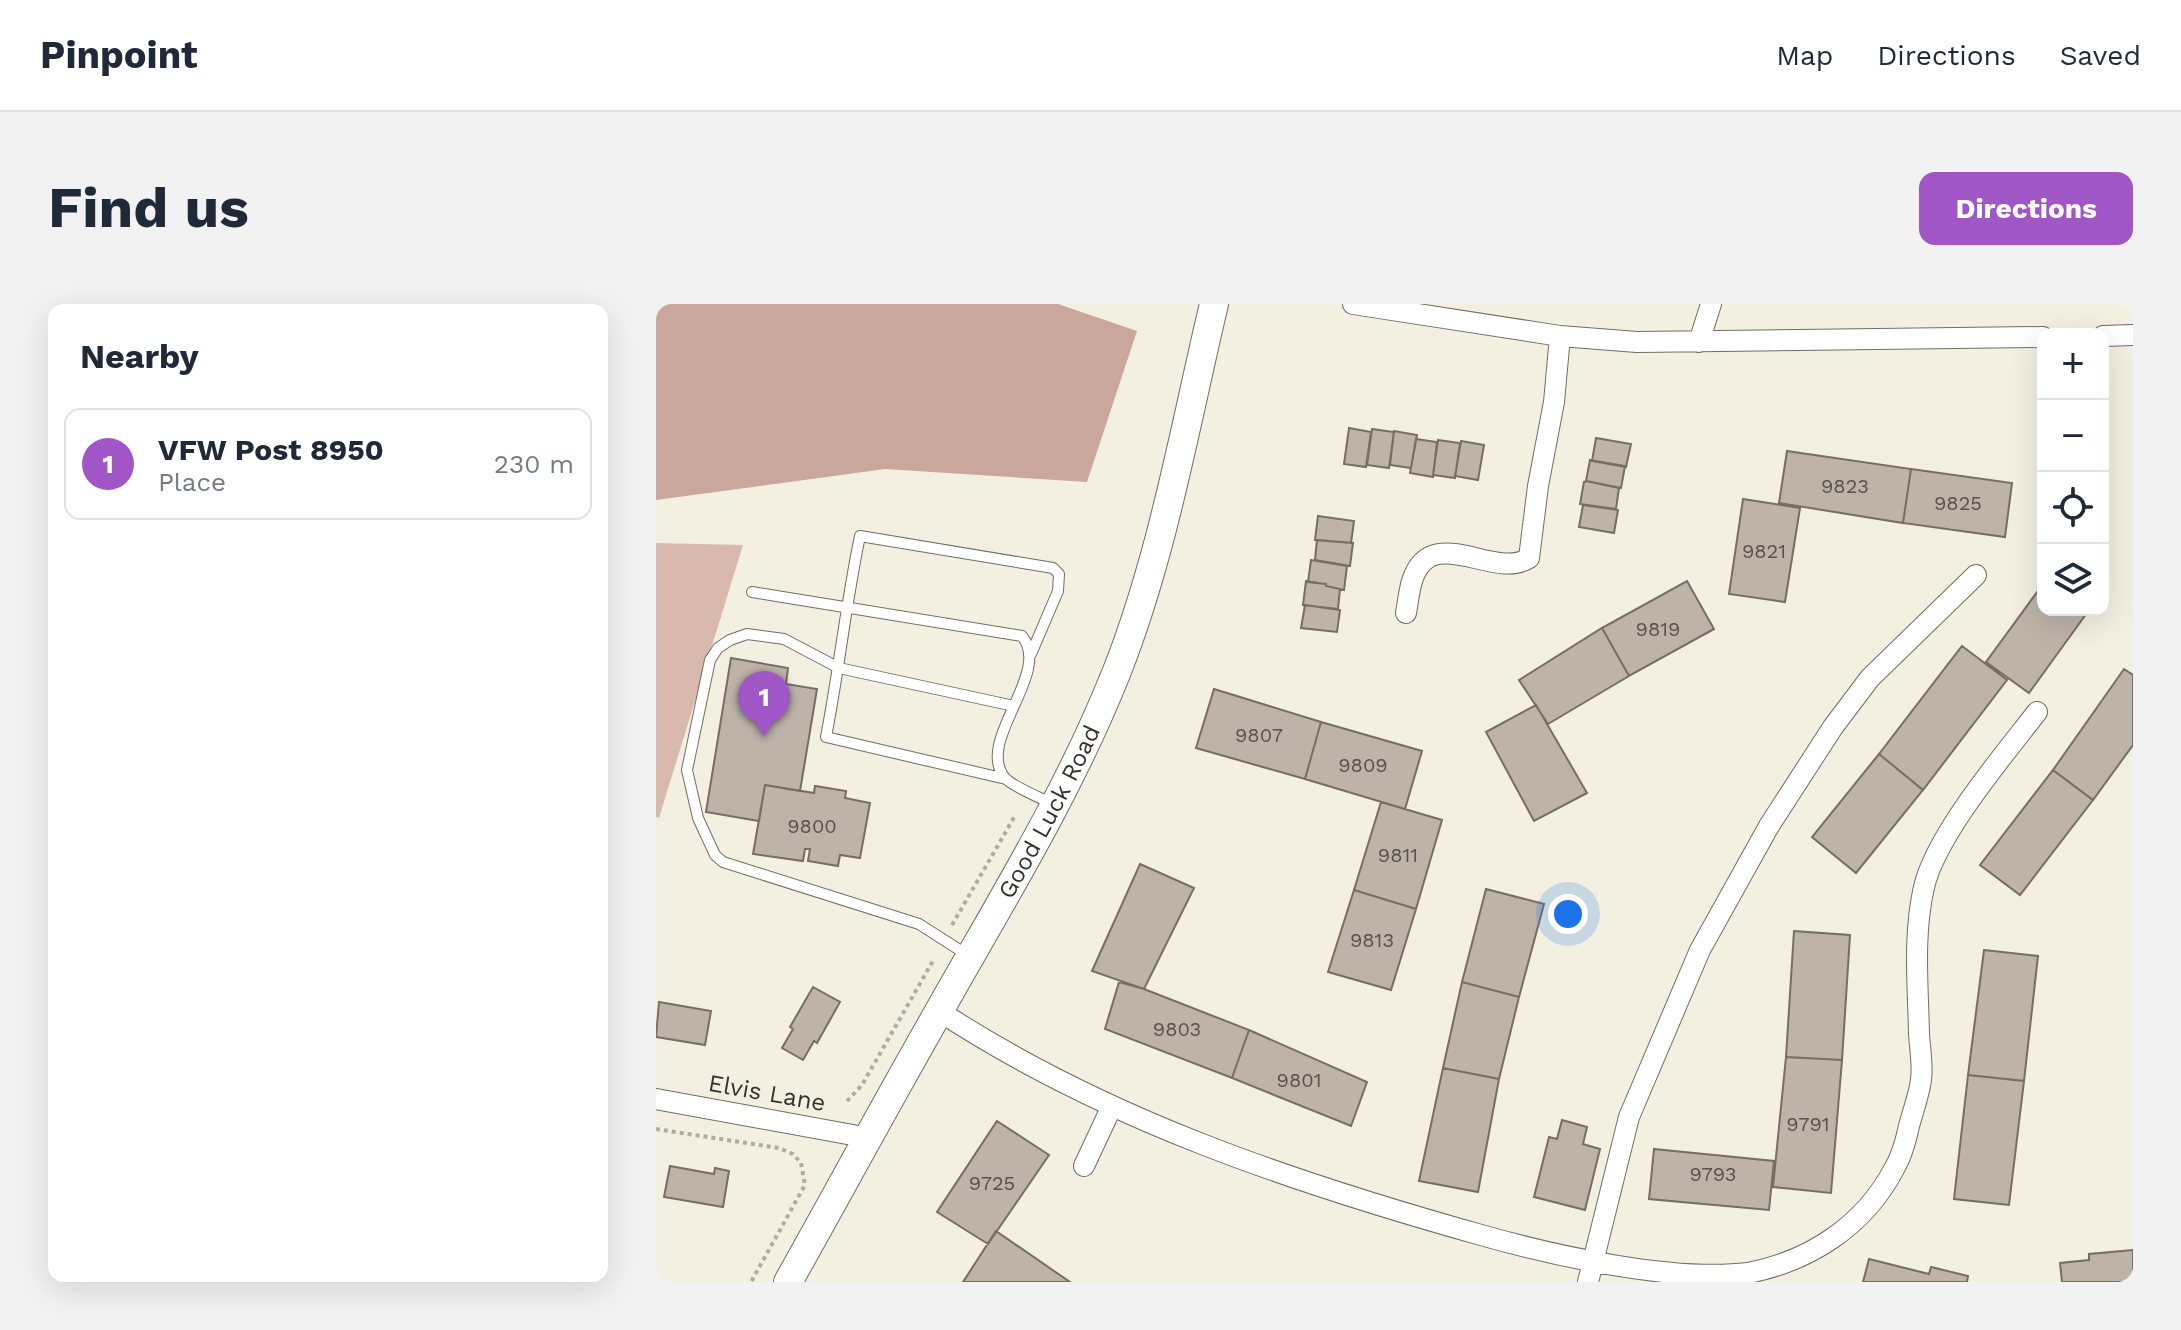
<!DOCTYPE html>
<html lang="en">
<head>
<meta charset="utf-8">
<style>
  :root { --surface:#fff; --page:#f2f2f3; --text:#1f2937; --muted:#747a83; --line:#e0e1e3; --accent:#a156c8 }
  body { margin:0; font-family:"Work Sans",sans-serif; background:var(--page); color:var(--text) }
  .controls { position:absolute; right:24px; top:24px; display:grid; overflow:hidden; border-radius:16px; box-shadow:0 8px 32px #0002 }
  .controls button { width:72px; height:72px; display:grid; place-items:center; padding:0; border:0; border-bottom:2px solid var(--line); background:var(--surface); color:var(--text); font:40px sans-serif }
  .you { position:absolute; left:912px; top:610px; width:28px; height:28px; margin:-20px; border:6px solid #fff; border-radius:50%; background:#1a73e8; box-shadow:0 0 0 12px #1a73e833 }
  .badge { display:grid; place-items:center; width:52px; height:52px; border-radius:50%; background:var(--accent); color:#fff; font-size:26px; font-weight:700 }
  .pin { position:absolute; translate:-50% -66px; filter:drop-shadow(0 2px 4px #0008) }
  .pin::after { content:''; position:absolute; top:42px; width:28px; height:24px; background:inherit; clip-path:polygon(0 0,100% 0,50% 100%) }
  .list { margin:0; padding:0; list-style:none }
  h2 { display:flex; justify-content:space-between; align-items:center; height:104px; margin:0; padding:0 32px; font-size:34px }
  h2 small { font-size:26px; font-weight:400; color:var(--muted) }
  .list li { display:grid; grid-template-columns:52px 1fr auto; gap:24px; align-items:center; box-sizing:border-box; height:112px; margin:0 16px 16px; padding:0 16px; border:2px solid var(--line); border-radius:16px }
  .list b { display:block; font-size:30px; white-space:nowrap }
  .list p { margin:0; font-size:26px; white-space:nowrap; color:var(--muted) }
  .list em { font-size:26px; font-style:normal; color:var(--muted) }
  .icon { flex:none; width:44px; height:44px; fill:none; stroke:currentColor; stroke-width:2; stroke-linecap:round; stroke-linejoin:round }
  .map { position:relative; flex:none; width:1477px; height:978px; overflow:hidden; border-radius:16px }
  header { display:flex; align-items:center; gap:48px; box-sizing:border-box; height:112px; padding:0 40px; background:var(--surface); border-bottom:2px solid var(--line) }
  header strong { font-size:38px }
  nav { display:flex; gap:44px; margin-inline-start:auto; font-size:28px }
  .intro { display:flex; align-items:center; justify-content:space-between; box-sizing:border-box; height:192px; padding:0 48px }
  h1 { margin:0; font-size:56px }
  .button { padding:20px 36px; border-radius:16px; background:var(--accent); color:#fff; font-size:28px; font-weight:700 }
  main { display:flex; gap:48px; padding:0 48px }
  aside { flex:1; background:var(--surface); border-radius:16px; box-shadow:0 8px 32px #0002 }
  .map>svg:first-child { display:block }
</style>
</head>
<body>
<header>
<strong>Pinpoint</strong>
<nav><a>Map</a><a>Directions</a><a>Saved</a></nav>
</header>
<div class="intro"><h1>Find us</h1><a class="button">Directions</a></div>
<main>
<aside>
<h2>Nearby<small></small></h2>
<ul class="list">
<li><span class="badge">1</span><div><b>VFW Post 8950</b><p>Place</p></div><em>230 m</em></li>
</ul>
</aside>
<div class="map">
<svg width="1477" height="978" viewBox="0 0 1477 978">
  <rect width="100%" height="100%" fill="#f3f0e2"/>
  <path fill="#d9b9ae" d="M 0,239 L 87,241 L 3,514 L 0,513 Z"/>
  <path fill="#c9a79c" d="M 0,0 L 402,0 L 481,27 L 431,178 L 229,165 L 0,196 Z"/>
  <path fill="#bdb3a9" stroke="#766d63" stroke-width="2" d="M 693,124 L 715,128 L 710,163 L 688,160 Z
    M 716,125 L 738,128 L 733,164 L 711,161 Z
    M 738,127 L 761,131 L 755,164 L 734,161 Z
    M 940,134 L 975,140 L 970,163 L 936,157 Z
    M 760,135 L 781,138 L 777,173 L 754,169 Z
    M 782,136 L 804,139 L 799,174 L 777,171 Z
    M 805,137 L 828,141 L 822,176 L 799,172 Z
    M 1131,147 L 1255,165 L 1247,219 L 1123,199 Z
    M 934,156 L 969,162 L 965,184 L 930,177 Z
    M 1255,165 L 1356,179 L 1349,233 L 1247,219 Z
    M 930,177 L 963,184 L 960,205 L 924,200 L 928,178 Z
    M 1087,195 L 1144,204 L 1129,298 L 1073,290 Z
    M 927,201 L 962,206 L 958,229 L 923,223 Z
    M 662,212 L 698,217 L 695,239 L 659,236 Z
    M 661,236 L 697,239 L 694,262 L 659,256 Z
    M 655,256 L 691,262 L 688,286 L 670,282 L 670,280 L 652,278 Z
    M 650,277 L 670,280 L 670,282 L 684,285 L 682,305 L 647,301 Z
    M 1031,277 L 1058,325 L 973,372 L 946,324 Z
    M 1387,280 L 1387,306 L 1433,306 L 1373,389 L 1330,358 Z
    M 649,301 L 684,306 L 681,328 L 645,324 Z
    M 946,324 L 973,372 L 892,420 L 863,376 Z
    M 1306,342 L 1351,376 L 1267,486 L 1223,450 Z
    M 75,354 L 132,364 L 130,380 L 161,385 L 144,487 L 109,481 L 103,517 L 50,508 Z
    M 1468,365 L 1477,371 L 1477,441 L 1437,496 L 1397,466 Z
    M 558,385 L 665,418 L 649,475 L 540,444 Z
    M 880,401 L 931,489 L 878,517 L 830,428 Z
    M 665,418 L 766,447 L 749,505 L 649,475 Z
    M 1223,450 L 1267,486 L 1200,569 L 1156,533 Z
    M 1397,466 L 1437,496 L 1364,591 L 1324,561 Z
    M 109,481 L 158,489 L 159,482 L 190,487 L 189,494 L 214,499 L 204,554 L 184,551 L 182,562 L 152,557 L 154,545 L 149,545 L 147,557 L 97,550 Z
    M 725,498 L 786,516 L 760,605 L 698,586 Z
    M 484,560 L 538,584 L 488,685 L 436,667 Z
    M 830,585 L 888,600 L 863,693 L 806,678 Z
    M 698,586 L 760,605 L 735,686 L 672,668 Z
    M 1138,627 L 1194,631 L 1186,756 L 1130,753 Z
    M 1328,646 L 1382,652 L 1368,777 L 1312,771 Z
    M 463,678 L 488,685 L 593,726 L 576,774 L 449,725 Z
    M 806,678 L 863,693 L 843,775 L 787,764 Z
    M 157,683 L 184,698 L 161,739 L 158,737 L 147,756 L 126,744 L 137,725 L 134,723 Z
    M 3,698 L 55,707 L 49,741 L 0,733 Z
    M 593,726 L 711,778 L 695,822 L 576,774 Z
    M 1130,753 L 1186,756 L 1175,889 L 1117,883 Z
    M 787,764 L 843,775 L 822,888 L 763,877 Z
    M 1312,771 L 1368,777 L 1353,901 L 1298,895 Z
    M 906,816 L 931,823 L 927,840 L 944,845 L 929,906 L 878,893 L 893,833 L 901,835 Z
    M 341,817 L 393,851 L 332,940 L 281,908 Z
    M 998,845 L 1118,857 L 1113,906 L 993,895 Z
    M 14,862 L 58,870 L 59,864 L 73,867 L 67,903 L 8,893 Z
    M 340,927 L 414,978 L 307,978 Z
    M 1477,946 L 1477,978 L 1406,978 L 1404,959 L 1433,956 L 1433,950 Z
    M 1213,955 L 1273,970 L 1275,963 L 1312,972 L 1311,978 L 1207,978 Z"/>
  <g fill="none" stroke-linecap="round" stroke-linejoin="round">
    <defs>
      <path id="lane" d="M 96,288 L 366,332 C 397,369 318,437 349,474 C 357,483 387,495 399,501
        M 350,475 L 170,433 C 183,366 190,299 204,232 L 397,264 L 403,270 L 402,287 L 375,350
        M 313,652 L 263,620 L 67,558 L 59,551 L 42,514 L 31,466 L 54,356 L 62,344 L 74,336 L 91,330 L 128,335 L 183,364 L 358,402"/>
      <path id="street" d="M 697,0 L 904,32 L 981,38 L 1387,33
        M 1447,32 L 1477,31
        M 1043,38 L 1055,0
        M 750,309 C 752,298 753,287 756,277 C 775,217 838,277 873,254 L 882,182 L 898,98 L 904,32
        M 283,707 C 448,815 636,878 825,931 C 899,952 1017,978 1092,969 C 1154,957 1208,922 1238,865 C 1246,852 1250,836 1253,822 C 1257,807 1263,791 1265,776 C 1267,762 1264,745 1263,730 C 1262,681 1257,631 1268,583 C 1280,531 1347,452 1381,408
        M 0,795 L 213,834
        M 428,862 L 456,802
        M 932,978 L 973,813 L 1044,646 L 1113,522 L 1177,423 L 1214,374 L 1320,271"/>
      <g id="secondary">
        <path id="s1" d="M 132,978 C 182,889 231,798 282,709 C 345,597 413,488 461,367 C 507,250 529,122 558,0"/>
      </g>
    </defs>
    <use href="#lane" stroke="#706e62" stroke-width="12"/>
    <use href="#street" stroke="#706e62" stroke-width="22"/>
    <use href="#secondary" stroke="#706e62" stroke-width="30"/>
    <path stroke="#aeaca1" stroke-width="4" stroke-dasharray="4 4" stroke-linecap="butt" d="M 296,621 L 360,510
      M 191,797 L 206,781 L 278,655
      M 0,825 L 123,844 L 137,850 L 145,859 L 149,881 L 95,978"/>
    <use href="#lane" stroke="#fff" stroke-width="10"/>
    <use href="#street" stroke="#fff" stroke-width="20"/>
    <use href="#secondary" stroke="#fff" stroke-width="28"/>
  </g>
  <g text-anchor="middle" stroke-width="8" stroke-linejoin="round" paint-order="stroke">
    <g font-size="20" fill="#56524c">
      <text x="1189" y="189">9823</text>
      <text x="1302" y="206">9825</text>
      <text x="1108" y="254">9821</text>
      <text x="1002" y="332">9819</text>
      <text x="603" y="438">9807</text>
      <text x="707" y="468">9809</text>
      <text x="156" y="529">9800</text>
      <text x="742" y="558">9811</text>
      <text x="716" y="643">9813</text>
      <text x="521" y="732">9803</text>
      <text x="643" y="783">9801</text>
      <text x="1152" y="827">9791</text>
      <text x="1057" y="877">9793</text>
      <text x="336" y="886">9725</text>
    </g>
    <g font-size="24" fill="#33322d" stroke="#f3f0e2">
      <text dy="8" stroke="none"><textPath href="#s1" startOffset="538">Good Luck Road</textPath></text>
      <text transform="translate(111 789) rotate(10)" y="8">Elvis Lane</text>
    </g>
  </g>
</svg>
<div class="controls">
<button>+</button>
<button>−</button>
<button><svg class="icon" aria-label="locate" viewBox="0 0 24 24"><circle cx="12" cy="12" r="6"/><path d="M12 2v4M12 18v4M2 12h4M18 12h4"/></svg></button>
<button><svg class="icon" aria-label="layers" viewBox="0 0 24 24"><path d="M12 4l9 5-9 5-9-5zM3 14l9 5 9-5"/></svg></button>
</div>
<div class="you"></div>
<div class="pin badge" style="left:108px;top:433px">1</div>
</div>
</main>
</body>
</html>
